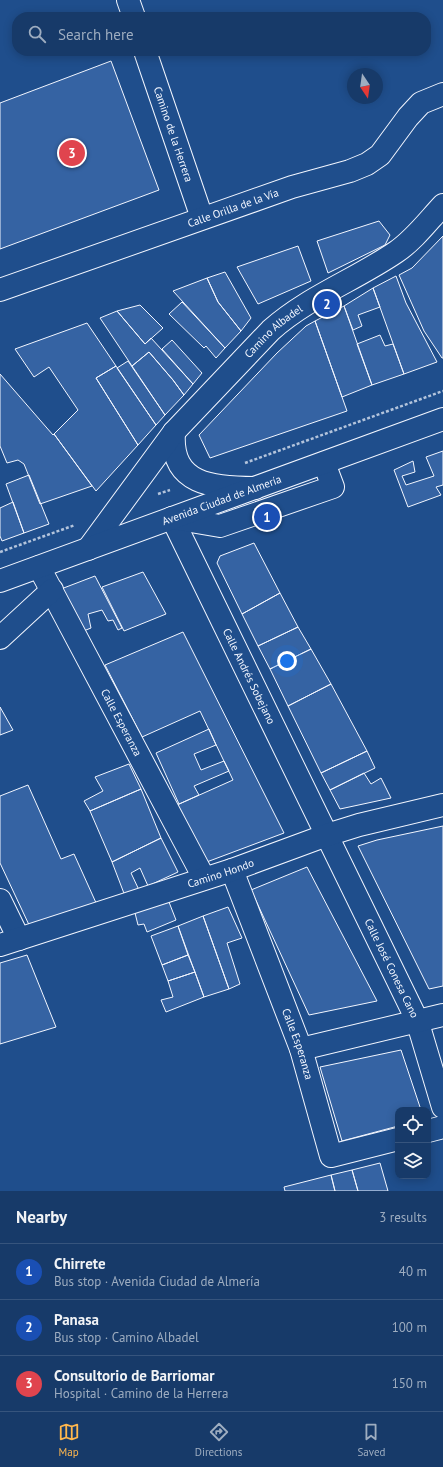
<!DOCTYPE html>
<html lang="en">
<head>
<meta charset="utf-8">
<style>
  :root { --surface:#173a69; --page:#20416f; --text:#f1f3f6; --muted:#9eadc0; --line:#36547d; --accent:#ffb74d }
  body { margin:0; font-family:"PT Sans",sans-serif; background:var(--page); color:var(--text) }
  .controls { position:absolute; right:12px; bottom:12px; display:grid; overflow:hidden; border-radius:8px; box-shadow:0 2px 10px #0003 }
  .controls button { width:36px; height:36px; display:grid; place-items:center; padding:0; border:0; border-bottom:1px solid var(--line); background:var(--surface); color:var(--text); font:20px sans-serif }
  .compass { position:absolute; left:347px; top:68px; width:36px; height:36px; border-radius:50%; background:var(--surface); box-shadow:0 2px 10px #0003; rotate:167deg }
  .you { position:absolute; left:287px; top:661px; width:14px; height:14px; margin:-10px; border:3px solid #fff; border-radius:50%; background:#1a73e8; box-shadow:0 0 0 6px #1a73e833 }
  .badge { display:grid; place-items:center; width:26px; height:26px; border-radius:50%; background:var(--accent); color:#fff; font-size:13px; font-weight:700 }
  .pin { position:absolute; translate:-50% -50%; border:2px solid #fff; box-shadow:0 1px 4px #0006 }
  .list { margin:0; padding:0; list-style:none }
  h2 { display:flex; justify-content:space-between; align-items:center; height:52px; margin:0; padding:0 16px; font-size:17px }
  h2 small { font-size:13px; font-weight:400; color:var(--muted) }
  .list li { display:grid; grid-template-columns:26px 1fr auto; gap:12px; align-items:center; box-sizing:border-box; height:56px; padding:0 16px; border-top:1px solid var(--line) }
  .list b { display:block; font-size:15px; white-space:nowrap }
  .list p { margin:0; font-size:13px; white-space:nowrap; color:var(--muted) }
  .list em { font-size:13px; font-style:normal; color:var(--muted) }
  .icon { flex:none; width:22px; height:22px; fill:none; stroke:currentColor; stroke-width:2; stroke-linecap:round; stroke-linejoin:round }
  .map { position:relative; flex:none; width:443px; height:1191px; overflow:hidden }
  .search { position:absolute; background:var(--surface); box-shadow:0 2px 10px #0003; left:12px; right:12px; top:12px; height:44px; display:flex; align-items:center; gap:10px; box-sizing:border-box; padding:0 14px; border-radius:16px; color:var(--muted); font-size:15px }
  .sheet { height:220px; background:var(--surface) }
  nav { display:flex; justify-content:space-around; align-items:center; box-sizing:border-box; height:56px; border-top:1px solid var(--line); background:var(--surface); font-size:11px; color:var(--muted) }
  nav a { display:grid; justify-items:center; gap:2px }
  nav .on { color:var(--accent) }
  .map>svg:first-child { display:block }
</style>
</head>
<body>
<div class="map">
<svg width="443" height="1191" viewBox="0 0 443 1191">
  <rect width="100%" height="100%" fill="#1f4e8c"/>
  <path fill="#3563a3" stroke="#f2f6ff" d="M 111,61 L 159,190 L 0,249 L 0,103 Z
    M 379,221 L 390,235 L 385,245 L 328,273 L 317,241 Z
    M 443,236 L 443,358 L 442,358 L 424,331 L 399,275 L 412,268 Z
    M 298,246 L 311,281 L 258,304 L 237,267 Z
    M 225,272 L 251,318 L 241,331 L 218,302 L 207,278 Z
    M 396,276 L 406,303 L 437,362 L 404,374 L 373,288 Z
    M 207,278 L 218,302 L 241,331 L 225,348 L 173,291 Z
    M 373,288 L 380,307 L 358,315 L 362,326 L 353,330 L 344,306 Z
    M 182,302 L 225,348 L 216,358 L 206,346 L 204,348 L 169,314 Z
    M 140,305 L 163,328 L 145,344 L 117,311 Z
    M 344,306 L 372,385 L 342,397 L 315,321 Z
    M 117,311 L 145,344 L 151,338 L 193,384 L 184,395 L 173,380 L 149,352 L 132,366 L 100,318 Z
    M 315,321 L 347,411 L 210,458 L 199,435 L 277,353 L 306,326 Z
    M 87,323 L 116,366 L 96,378 L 138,445 L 96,491 L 54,434 L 78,410 L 49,367 L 34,377 L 15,349 Z
    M 380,335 L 385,346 L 393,344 L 404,374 L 372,385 L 357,344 Z
    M 172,340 L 202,373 L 193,384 L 162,349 Z
    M 149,352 L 173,380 L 184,395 L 165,415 L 132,366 Z
    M 128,361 L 165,415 L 156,425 L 117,368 Z
    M 116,366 L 156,425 L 138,445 L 96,378 Z
    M 0,374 L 53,435 L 54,434 L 92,486 L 40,504 L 24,464 L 18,460 L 7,463 L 0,446 Z
    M 443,451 L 443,485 L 436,487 L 441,495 L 408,507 L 394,470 L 413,461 L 415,472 L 402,476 L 406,485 L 434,476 L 426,457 Z
    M 29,475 L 49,524 L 24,533 L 6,484 Z
    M 13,502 L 24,533 L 2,541 L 0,536 L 0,508 Z
    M 254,543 L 280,593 L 242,614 L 217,563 L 220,556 Z
    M 143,572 L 166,614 L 124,631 L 102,587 Z
    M 95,576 L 122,628 L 118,630 L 113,620 L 108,621 L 102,610 L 88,614 L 91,628 L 81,632 L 61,589 Z
    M 280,593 L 298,627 L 258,646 L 242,614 Z
    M 298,627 L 311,649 L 270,669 L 258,646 Z
    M 183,632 L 284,833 L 204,863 L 177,805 L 233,780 L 200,711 L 142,737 L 105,665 Z
    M 311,649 L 331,684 L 288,706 L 270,669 Z
    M 331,684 L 367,751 L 321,773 L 288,706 Z
    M 0,707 L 13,730 L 0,735 Z
    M 209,729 L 216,745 L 194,754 L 201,770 L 224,761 L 229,771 L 194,786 L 199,795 L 179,804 L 156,753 Z
    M 367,751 L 375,768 L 330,790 L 321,773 Z
    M 129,764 L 141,789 L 90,811 L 84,801 L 103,791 L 95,777 Z
    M 364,773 L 371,784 L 381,778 L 391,798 L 340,809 L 330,790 Z
    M 28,785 L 61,859 L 74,854 L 97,905 L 30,927 L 0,863 L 0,796 Z
    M 141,789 L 161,838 L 112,862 L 90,811 Z
    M 443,826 L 443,986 L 429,989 L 358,846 L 377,840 Z
    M 161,838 L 178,872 L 148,886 L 140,868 L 131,873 L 139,890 L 125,896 L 112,862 Z
    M 307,867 L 377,1001 L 309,1015 L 251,890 Z
    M 167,897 L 176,920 L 147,932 L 144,924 L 138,925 L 134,909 Z
    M 228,907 L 242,938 L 227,943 L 240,984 L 229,989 L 203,916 Z
    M 203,916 L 229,989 L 204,997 L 178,926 Z
    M 178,926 L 188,955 L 162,965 L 151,936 Z
    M 27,955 L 56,1027 L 0,1044 L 0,963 Z
    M 188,955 L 195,972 L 168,981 L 162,965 Z
    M 195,972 L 204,997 L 166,1012 L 161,1000 L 173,997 L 168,981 Z
    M 401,1050 L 421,1110 L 398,1110 L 398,1126 L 342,1141 L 320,1067 Z
    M 380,1163 L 388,1191 L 358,1191 L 352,1170 Z
    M 352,1170 L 358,1191 L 335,1191 L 331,1175 Z
    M 331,1175 L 335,1191 L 285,1191 L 284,1187 Z"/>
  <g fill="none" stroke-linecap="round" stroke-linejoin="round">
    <defs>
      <g id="street">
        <path d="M 128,0 L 134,17"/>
        <path id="s1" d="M 145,51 L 202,218"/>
        <path id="s2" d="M 0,290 L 292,187 L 350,171 L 367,164 L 380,155 L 408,117 L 421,103 L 443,94"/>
        <path id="s3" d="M 172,518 L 417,1020 L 443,1107"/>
        <path id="s4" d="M 39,567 L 204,878"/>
        <path d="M 0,638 L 52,590"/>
        <path id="s5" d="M 232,870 L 301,1049 L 331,1156 L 398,1139"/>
        <path d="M 0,900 L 19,939"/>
        <path id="s6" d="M 0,945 L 232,870 L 327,835 L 359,825 L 443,805"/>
        <path d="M 301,1049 L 443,1015"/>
        <path d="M 428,1131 L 443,1127"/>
      </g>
      <g id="secondary">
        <path d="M 174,432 C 170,485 213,488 255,488"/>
        <path id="s7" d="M 88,549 L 174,432 L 271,330 C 308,297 355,280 396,252 C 414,240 428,221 443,205"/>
      </g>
      <g id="primary">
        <path d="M 173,518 L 220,526 L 333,487 L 324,463"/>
        <path id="s8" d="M 0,581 L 443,419"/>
      </g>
    </defs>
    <use href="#street" stroke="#f2f6ff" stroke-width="24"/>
    <use href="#secondary" stroke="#f2f6ff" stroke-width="24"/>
    <use href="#primary" stroke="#f2f6ff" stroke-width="24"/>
    <path stroke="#b3c4dc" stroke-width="2.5" stroke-dasharray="3 2" stroke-linecap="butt" d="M 245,463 L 443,391
      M 158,494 L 170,490
      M 0,552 L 75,525"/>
    <use href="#street" stroke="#1f4e8c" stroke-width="22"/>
    <use href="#secondary" stroke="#1f4e8c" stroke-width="22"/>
    <use href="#primary" stroke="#1f4e8c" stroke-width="22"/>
  </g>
  <g text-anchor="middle" stroke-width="3" stroke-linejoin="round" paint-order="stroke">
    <g font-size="11" fill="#f2f6ff" stroke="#1f4e8c">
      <text dy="4" stroke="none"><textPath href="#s1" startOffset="88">Camino de la Herrera</textPath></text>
      <text dy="4" stroke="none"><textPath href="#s2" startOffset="247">Calle Orilla de la Vía</textPath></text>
      <text dy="4" stroke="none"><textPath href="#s7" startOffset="287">Camino Albadel</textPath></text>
      <text dy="4" stroke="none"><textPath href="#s8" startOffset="236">Avenida Ciudad de Almería</textPath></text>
      <text dy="4" stroke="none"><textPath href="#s3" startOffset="176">Calle Andrés Sobejano</textPath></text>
      <text dy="4" stroke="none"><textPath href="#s4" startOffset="176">Calle Esperanza</textPath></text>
      <text dy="4" stroke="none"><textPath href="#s6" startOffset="232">Camino Hondo</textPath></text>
      <text dy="4" stroke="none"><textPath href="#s3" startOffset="501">Calle José Conesa Cano</textPath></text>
      <text dy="4" stroke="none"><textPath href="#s5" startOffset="186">Calle Esperanza</textPath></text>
    </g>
  </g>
</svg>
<div class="controls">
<button><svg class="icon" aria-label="locate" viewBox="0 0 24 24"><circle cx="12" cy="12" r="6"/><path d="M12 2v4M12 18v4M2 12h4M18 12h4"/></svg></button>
<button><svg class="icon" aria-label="layers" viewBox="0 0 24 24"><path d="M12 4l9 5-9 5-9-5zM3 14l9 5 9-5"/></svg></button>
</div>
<svg class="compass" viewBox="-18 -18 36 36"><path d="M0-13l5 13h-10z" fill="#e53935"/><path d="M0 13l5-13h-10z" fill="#9eadc0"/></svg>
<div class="you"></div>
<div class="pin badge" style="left:267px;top:517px;background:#1a4fb4">1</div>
<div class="pin badge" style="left:327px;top:304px;background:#1a4fb4">2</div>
<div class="pin badge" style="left:72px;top:153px;background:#e0444e">3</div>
<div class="search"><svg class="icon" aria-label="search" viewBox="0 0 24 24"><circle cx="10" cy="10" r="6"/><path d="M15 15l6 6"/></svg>Search here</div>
</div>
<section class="sheet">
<h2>Nearby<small>3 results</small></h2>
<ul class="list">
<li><span class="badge" style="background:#1a4fb4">1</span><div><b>Chirrete</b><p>Bus stop · Avenida Ciudad de Almería</p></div><em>40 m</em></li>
<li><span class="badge" style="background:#1a4fb4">2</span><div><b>Panasa</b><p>Bus stop · Camino Albadel</p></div><em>100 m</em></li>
<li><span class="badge" style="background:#e0444e">3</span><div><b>Consultorio de Barriomar</b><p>Hospital · Camino de la Herrera</p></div><em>150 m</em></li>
</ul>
</section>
<nav>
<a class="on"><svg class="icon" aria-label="map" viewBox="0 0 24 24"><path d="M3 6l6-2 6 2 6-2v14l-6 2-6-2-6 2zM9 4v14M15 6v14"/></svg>Map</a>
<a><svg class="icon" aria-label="directions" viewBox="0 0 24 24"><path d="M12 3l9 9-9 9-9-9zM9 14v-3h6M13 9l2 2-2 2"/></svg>Directions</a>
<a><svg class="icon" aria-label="saved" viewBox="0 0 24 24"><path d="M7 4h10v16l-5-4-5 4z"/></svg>Saved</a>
</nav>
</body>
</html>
